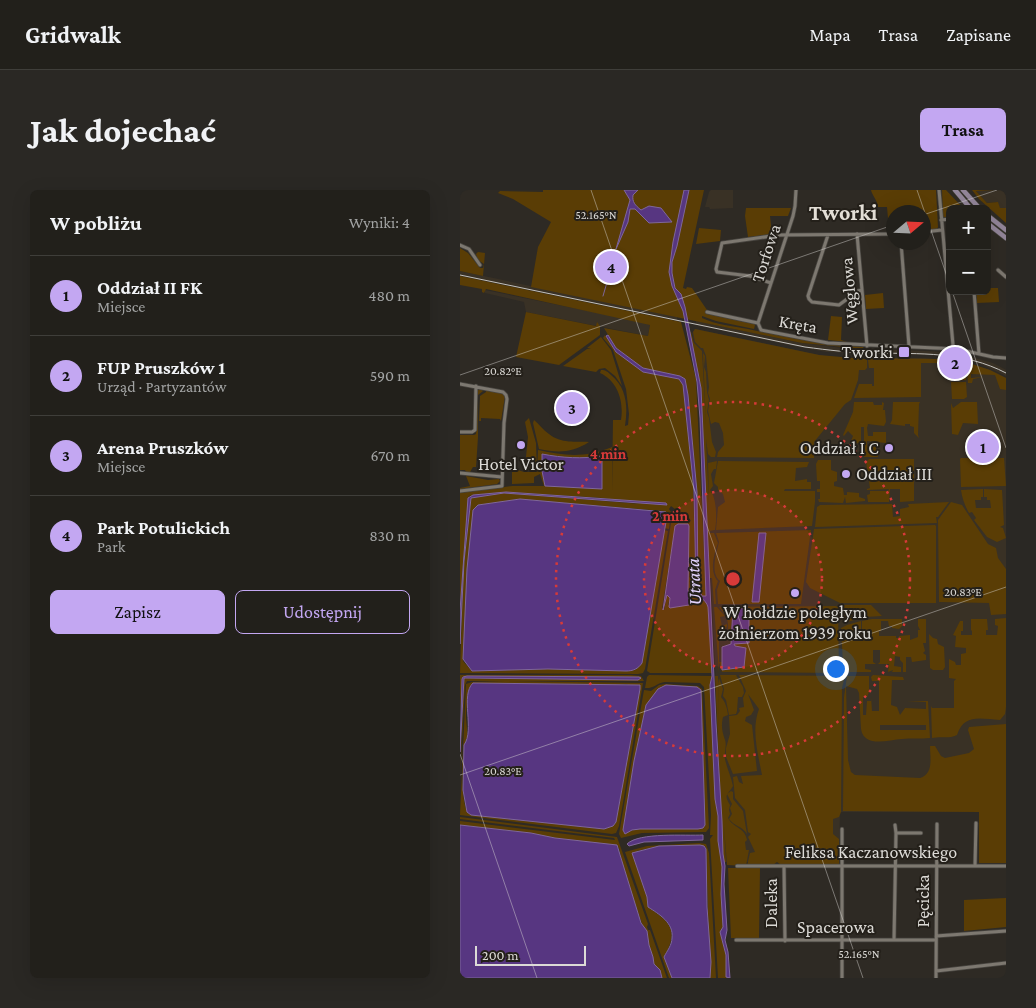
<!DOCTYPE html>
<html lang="pl">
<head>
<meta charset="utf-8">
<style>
  :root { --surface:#22201b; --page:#2a2824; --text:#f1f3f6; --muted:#a2a3a3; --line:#3f3e3a; --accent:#c3a7f2 }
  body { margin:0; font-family:"Crimson Pro",serif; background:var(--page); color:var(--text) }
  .controls { position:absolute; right:15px; top:15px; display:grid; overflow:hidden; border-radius:8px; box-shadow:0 5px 20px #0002 }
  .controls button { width:45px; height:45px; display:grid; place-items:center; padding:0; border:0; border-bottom:1px solid var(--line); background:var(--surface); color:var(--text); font:25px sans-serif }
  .compass { position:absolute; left:426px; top:15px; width:45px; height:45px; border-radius:50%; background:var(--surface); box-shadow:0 5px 20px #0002; rotate:71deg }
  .scale { position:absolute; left:15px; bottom:12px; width:111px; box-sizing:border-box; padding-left:5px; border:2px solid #dcdad6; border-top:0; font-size:14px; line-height:18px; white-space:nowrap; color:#dcdad6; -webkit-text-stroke:4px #24201a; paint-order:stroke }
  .you { position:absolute; left:375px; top:478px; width:18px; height:18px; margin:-12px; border:4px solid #fff; border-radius:50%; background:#1a73e8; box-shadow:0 0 0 8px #1a73e833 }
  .badge { display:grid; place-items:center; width:32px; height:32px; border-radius:50%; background:var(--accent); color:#111; font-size:16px; font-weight:700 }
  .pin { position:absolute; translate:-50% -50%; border:2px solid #fff; box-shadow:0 1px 5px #0006 }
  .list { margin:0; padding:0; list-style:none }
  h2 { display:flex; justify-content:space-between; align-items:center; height:65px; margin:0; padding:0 20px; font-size:21px }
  h2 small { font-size:16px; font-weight:400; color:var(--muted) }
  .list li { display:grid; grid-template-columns:32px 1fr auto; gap:15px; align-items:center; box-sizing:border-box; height:80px; padding:0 20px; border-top:1px solid var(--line) }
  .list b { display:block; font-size:19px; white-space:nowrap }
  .list p { margin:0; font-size:16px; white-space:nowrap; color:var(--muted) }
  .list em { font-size:16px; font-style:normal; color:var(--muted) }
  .actions { display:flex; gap:10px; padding:15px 20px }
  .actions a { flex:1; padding:11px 0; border:1px solid var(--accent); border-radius:8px; text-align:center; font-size:18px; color:var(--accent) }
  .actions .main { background:var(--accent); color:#111 }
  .map { position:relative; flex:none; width:546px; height:788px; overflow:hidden; border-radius:8px }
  header { display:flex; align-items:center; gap:30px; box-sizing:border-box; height:70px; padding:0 25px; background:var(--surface); border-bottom:1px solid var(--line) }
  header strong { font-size:24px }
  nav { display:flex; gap:28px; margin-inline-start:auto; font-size:18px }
  .intro { display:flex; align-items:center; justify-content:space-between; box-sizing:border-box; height:120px; padding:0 30px }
  h1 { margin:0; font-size:35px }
  .button { padding:12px 22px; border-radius:8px; background:var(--accent); color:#111; font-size:18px; font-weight:700 }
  main { display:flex; gap:30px; padding:0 30px }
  aside { flex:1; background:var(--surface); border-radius:8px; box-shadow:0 5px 20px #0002 }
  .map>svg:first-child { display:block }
</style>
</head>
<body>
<header>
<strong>Gridwalk</strong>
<nav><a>Mapa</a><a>Trasa</a><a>Zapisane</a></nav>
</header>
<div class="intro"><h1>Jak dojechać</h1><a class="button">Trasa</a></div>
<main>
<aside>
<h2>W pobliżu<small>Wyniki: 4</small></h2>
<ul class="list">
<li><span class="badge">1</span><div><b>Oddział II FK</b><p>Miejsce</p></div><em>480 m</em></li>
<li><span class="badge">2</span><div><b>FUP Pruszków 1</b><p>Urząd · Partyzantów</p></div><em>590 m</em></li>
<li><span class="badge">3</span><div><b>Arena Pruszków</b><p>Miejsce</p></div><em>670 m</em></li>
<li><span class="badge">4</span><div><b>Park Potulickich</b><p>Park</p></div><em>830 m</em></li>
</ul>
<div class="actions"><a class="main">Zapisz</a><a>Udostępnij</a></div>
</aside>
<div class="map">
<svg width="546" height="788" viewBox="0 0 546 788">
  <rect width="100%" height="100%" fill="#2e2a24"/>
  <path fill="#393125" d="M 251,0 L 273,0 L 273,18 L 250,19 L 249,17 L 245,17 L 249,2 Z
    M 546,0 L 546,18 L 540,19 L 537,12 L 527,13 L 516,1 Z
    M 0,81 L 217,127 L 217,131 L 0,86 Z
    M 25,100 L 183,132 L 190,135 L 188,146 L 66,122 L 64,112 L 25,103 Z
    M 236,131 L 342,153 L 383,158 L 493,162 L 533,173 L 546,180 L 546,186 L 519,173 L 492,168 L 492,166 L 366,162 L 334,156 L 236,135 Z
    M 235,139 L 365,166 L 406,170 L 461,168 L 501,171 L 530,180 L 546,188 L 546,673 L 519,673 L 519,622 L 380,622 L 379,672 L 321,628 L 299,672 L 264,672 L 242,194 L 232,143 Z"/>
  <path fill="#5a3d05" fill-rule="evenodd" d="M 83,0 L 244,0 L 223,98 L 226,99 L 227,97 L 232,98 L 247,120 L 251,121 L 247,120 L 247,124 L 294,134 L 295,135 L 294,139 L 256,131 L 242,126 L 242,128 C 256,135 273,136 288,139 C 326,147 364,155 403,157 L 404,159 L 342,153 L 71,97 L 78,57 L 91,32 L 53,9 L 38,3 L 40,1 L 83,2 Z
    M 411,0 L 476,0 L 478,37 L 477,39 L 464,40 L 463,22 L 433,22 L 433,40 L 429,40 L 427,17 L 418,17 C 417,10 412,5 411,0 Z
    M 482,0 L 486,0 L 504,19 L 490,19 L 490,28 L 483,27 Z
    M 512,0 L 535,0 L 516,1 L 527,13 L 538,12 L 540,18 L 546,18 L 546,33 L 519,9 Z
    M 286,18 L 331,18 L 328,26 L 310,26 L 312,44 L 288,47 L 285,26 Z
    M 239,38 L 261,40 L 260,51 L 236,54 Z
    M 0,58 L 8,63 L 20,78 L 23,78 L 24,74 L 18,70 L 16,64 L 18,62 L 25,63 L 23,86 L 0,81 Z
    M 0,86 L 221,132 L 236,189 L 246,406 L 242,406 L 238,398 L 237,302 L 228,205 L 225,189 L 220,186 L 183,178 L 156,158 L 144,138 L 188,146 L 190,135 L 26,99 L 24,103 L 22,102 L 22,99 L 0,95 Z
    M 527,98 L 538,98 L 539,112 L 517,113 L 516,101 L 527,101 Z
    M 423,103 L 424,118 L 406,119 L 405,105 Z
    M 66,122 L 136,136 L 137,132 L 140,136 L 140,145 L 99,175 L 56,167 Z
    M 371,126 L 382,127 L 381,150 L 387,152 L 368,150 Z
    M 235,139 L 359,165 L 404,169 L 407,170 L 407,178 L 405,180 L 399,180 L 398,190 L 391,210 L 385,214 L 354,252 L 354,268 L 257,267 L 258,262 L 264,255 L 263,243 L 259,233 L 255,232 L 251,234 L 248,221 L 250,209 L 248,203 L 249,197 L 246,166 L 243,158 L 241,158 L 235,152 L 233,142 Z
    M 229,142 L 231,142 L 234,153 L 242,161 L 246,236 L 243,163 L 245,166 L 244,177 L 246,182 L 247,202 L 249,210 L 247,222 L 249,228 L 252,252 L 256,262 L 255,267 L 251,267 L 248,264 L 246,249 L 249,313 L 248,273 L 257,271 L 256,279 L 254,279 L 251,284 L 253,296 L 250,300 C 257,308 257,330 255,340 L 249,341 L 250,343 L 254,343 L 258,353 C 254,364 249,382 258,391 L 255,400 L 256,414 L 254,414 L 252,388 L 250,388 L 249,384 L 241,198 Z
    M 145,145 L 156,162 L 183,182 L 219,189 L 223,195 L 233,295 L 236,398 L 241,408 L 248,415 L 252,483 L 190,483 L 187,481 L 211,333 L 213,331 L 229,332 L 231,331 L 229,328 L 213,329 L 215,319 L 211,316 L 209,319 L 211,322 L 209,339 L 204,338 L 204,321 L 56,309 L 50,311 L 7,379 L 3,471 L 12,481 L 88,479 L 166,481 L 175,480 L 182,473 L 204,340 L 208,341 L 185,479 L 183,483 L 178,484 L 0,483 L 3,383 L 11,308 L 44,303 L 181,314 L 143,308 L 46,302 L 9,306 L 8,309 L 0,421 L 0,303 L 52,296 L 84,296 L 80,284 L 74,287 L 74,293 L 52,294 L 52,282 L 55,279 L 64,282 L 77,282 L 78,260 C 106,266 125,268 152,257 L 152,301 L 153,230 L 161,230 C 164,212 158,191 140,183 L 141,180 C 146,180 148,182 151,185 C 167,198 168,217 165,236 L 168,235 L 169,224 L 166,199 L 153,160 L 143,148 ZM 82,265 L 111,268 L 128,268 L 82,281 ZM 228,334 L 229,336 L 228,400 L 231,410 L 208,415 L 210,408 L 207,405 L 204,420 L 202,418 L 215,338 L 216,335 Z
    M 141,147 L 151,160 L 162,196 L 155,186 L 145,178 L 139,179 L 136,182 L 103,176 L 127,159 L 131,159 L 127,158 Z
    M 412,168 L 480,169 L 480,173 L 461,173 L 461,207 L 394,208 L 399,194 L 412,194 L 412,196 L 414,196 L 414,178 L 409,178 L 408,170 Z
    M 500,171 L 505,172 L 505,176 L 508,176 L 509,173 L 530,180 L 546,188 L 546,200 L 540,199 L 535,185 L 511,184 L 511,188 L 523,187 L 533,188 L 523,187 L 513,189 L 512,193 L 508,193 L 507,181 L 506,190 L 491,190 L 491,177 L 500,177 Z
    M 491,192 L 506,192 L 507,207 L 504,209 L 492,209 Z
    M 20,199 L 23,201 L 18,205 L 18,247 L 16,277 L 13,277 L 10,282 L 6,282 L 5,280 L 0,280 L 0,245 L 14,245 L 16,244 L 17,201 Z
    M 26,200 L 42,203 L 45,206 L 41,231 L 40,229 L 21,228 L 21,231 L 19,231 L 20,206 L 26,202 Z
    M 394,212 L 413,212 L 414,215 L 422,215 L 422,212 L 424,213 L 423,220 L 425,220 L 426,232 L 424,236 L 408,234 L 407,238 L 408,246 L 413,246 L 413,242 L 426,242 L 426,253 L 407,251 L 407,256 L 416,257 L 416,265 L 418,265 L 418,267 L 404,267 L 404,237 L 401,237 L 401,255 L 398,253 L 394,254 L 391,251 L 393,246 L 388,241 L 384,246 L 383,245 L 393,222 Z
    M 433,212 L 460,212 L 459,214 L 458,245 L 459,248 L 454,243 L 454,237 L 450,236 L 450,234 L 445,234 L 445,236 L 430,234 L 432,230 Z
    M 501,212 L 517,212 L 518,234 L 503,233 L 498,245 L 492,244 L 491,213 L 493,218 Z
    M 69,228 L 76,253 L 77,281 L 71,281 L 69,271 L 66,267 L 68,247 L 65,232 Z
    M 74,230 C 79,234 83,240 89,244 C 101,254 116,251 129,252 C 112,263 98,263 79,259 L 73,233 Z
    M 501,268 L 544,268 L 546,296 L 501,297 L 500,269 Z
    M 409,269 L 454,269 L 454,311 L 440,312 L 440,299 L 430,299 L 429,312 L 408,312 L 407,305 L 410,304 L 410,301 L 428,301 L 429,299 L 407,300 L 407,299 L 410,298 L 406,272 Z
    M 358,270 L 371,270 L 371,280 L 377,282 L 377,291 L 374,292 L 374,296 L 383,298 L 384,305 L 387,305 L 387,302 L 399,303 L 399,307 L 405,309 L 405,311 L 386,313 L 385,307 L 383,313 L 359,312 L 358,309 L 360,309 L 360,302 L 357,302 L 357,299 L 360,299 L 360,291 L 357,291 L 356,274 Z
    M 258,271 L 349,272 L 347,277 L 336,278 L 335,291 L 347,289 L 347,292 L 351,292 L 351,299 L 325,299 L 324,301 L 355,301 L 355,312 L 352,336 L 256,340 L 258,317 L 265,312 L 263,304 L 258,300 L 258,297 L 254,293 Z
    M 6,286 L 28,290 L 39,289 L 40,291 L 37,294 L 0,299 L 0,298 L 10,296 Z
    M 523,299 L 523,307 L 521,307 L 521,310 L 515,310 L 516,318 L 531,318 L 530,310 L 527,310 L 527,307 L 524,307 L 524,299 L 542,300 L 544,335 L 540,337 L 543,338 L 546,348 L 537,352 L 527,347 L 514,330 L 516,328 L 512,322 L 509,323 C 505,316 502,308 501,300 Z
    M 489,312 L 478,327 L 476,327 L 477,333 L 355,337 L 357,317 L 360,315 L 432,314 L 433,327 L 440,326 L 440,319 L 449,317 L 448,314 Z
    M 491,312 L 502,315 L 528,354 L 536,358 L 538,368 L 546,379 L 546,424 L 531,425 L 529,413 L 479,412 L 478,330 Z
    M 475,335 L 476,336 L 476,413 L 380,413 L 350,398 L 346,392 L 354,339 Z
    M 351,340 L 341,414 L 258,414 L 257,400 L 260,391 C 250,383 256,364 259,352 L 256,343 Z
    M 380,415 L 411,415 L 422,426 L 405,427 L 387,432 L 381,429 Z
    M 376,416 L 378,417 L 379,483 L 262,482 L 259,472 L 262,472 L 262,464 L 262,480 L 278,478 L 273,455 L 276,453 L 289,419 L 274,418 L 270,441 L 268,440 C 269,430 265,424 259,417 Z
    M 254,417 L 257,417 L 264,425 L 265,426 L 260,427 L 262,436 L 267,434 L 267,436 L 259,451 L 259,483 Z
    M 546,428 L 546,517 L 545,524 L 540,530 C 521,529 504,523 497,545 C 489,549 481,546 472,548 L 471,516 L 472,518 L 494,518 L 494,491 L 496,489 L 489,488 L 489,469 L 495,472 L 496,475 L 501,475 L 501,464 L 506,463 L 506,458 L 495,457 L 496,446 L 493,445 L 500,431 L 503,431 L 503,441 L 501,441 L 501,445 L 512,445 L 512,441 L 511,440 L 511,429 L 527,429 L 528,440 L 526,440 L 526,445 L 537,445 L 538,436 L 535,435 L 535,429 Z
    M 412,429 L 442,429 L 442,436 L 439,439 L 432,438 L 432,436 L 429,436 L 428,431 L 421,431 L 421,441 L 419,441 L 419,446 L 436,446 L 436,448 L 439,448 L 439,446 L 450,445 L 450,450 L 458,447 L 458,440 L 460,440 L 458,436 L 458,429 L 466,429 L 466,453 L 463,453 L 465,461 L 463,463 L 466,465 L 466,470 L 452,472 L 451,467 L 446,467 L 446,482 L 443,482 L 443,473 L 440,470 L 440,467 L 435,466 L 434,476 L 441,477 L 441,482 L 432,482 L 433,480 L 428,482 L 429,474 L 418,474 L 420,472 L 420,460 L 413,460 L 413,472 L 416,474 L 405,474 L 405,479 L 411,480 L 411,482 L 390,482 L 383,473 L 381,438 L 387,435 L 401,431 L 401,440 L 398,439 L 396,446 L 404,447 L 407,445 L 407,441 L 402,440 L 402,431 Z
    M 469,444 L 473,448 L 477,449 L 478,454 L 484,457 L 485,477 L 483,480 L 473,480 L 470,478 Z
    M 0,485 L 171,485 L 181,486 L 184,491 L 7,491 L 5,495 L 0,589 L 4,488 L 178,490 L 179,487 L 7,486 L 2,489 L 0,521 Z
    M 189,485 L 252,486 L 250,495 L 255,609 L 258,626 L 258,651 L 262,677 L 261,704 L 263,737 L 260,742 L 266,765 L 267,788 L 258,788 L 250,649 L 253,645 L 250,645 L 251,625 L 244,497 L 240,493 L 205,492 C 197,493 193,499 185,498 L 187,487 Z
    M 260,485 L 276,485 L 283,497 L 284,503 L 282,507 L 278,507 L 277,521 L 276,524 L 269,525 L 266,510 L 263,506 L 264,499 Z
    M 279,485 L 385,486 L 382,498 L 381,622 L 379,627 L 373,629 L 373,644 L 379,649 L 379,675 L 321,675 L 317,672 L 313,675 L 287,676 L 290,663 L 295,662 L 288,647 L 291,644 L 288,642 L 285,620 L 275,608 L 273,587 L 277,586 L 279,592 L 283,594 L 281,586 L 302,585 C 298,564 291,540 299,519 L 288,504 L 294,520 L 291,525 L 286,527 L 285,531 L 292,535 L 297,581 L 273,584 L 266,567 L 266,558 L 270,544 L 269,526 L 277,525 L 280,521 L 279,518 L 284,517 L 283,508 L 286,501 Z
    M 413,485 L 443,487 L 444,490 L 432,490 L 431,515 L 437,517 L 440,525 L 445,518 L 466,519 L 466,512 L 447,511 L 468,511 L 470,548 C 460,549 451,548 442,549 C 428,550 404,558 401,539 L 399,503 L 397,499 L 386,496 L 388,570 L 391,582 L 395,585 L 460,588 C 474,584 470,567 470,556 L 475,556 L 481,566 L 485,568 L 509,563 L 514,559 L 508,540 L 509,537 L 546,534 L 546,673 L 519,673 L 519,622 L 383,621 L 384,507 L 387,486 L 409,486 L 409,502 L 407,507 L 403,507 L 403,525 L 406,525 L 407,511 L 411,511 L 411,507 L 412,521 L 419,521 L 419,491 L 412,491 L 411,487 ZM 420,535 L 466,535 L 466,540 L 420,540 Z
    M 255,486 L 258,486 L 259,543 L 258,495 L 259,488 L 263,499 L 261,507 C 266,513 267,518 268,525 L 263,527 C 261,536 262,541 265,550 C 267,555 264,563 265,569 C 267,579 271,586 273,596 C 268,605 263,604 270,615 L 269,620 L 270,624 L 268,628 C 273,638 285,637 287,650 L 285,652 L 286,660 L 289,660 L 286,676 L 267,675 L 264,636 L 266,672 L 264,672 L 263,668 Z
    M 44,491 L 183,493 L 164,607 L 159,636 L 156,643 L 152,644 L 0,625 L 6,494 L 12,492 ZM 166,494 L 180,499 L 156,632 L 153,636 L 144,639 L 11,625 L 7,622 C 0,603 3,576 4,555 C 10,547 6,536 6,526 C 6,521 7,515 7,509 Z
    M 205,494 L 238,496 L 242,499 L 249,638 L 246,642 L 182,643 L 161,648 L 159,644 L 184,500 L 191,501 L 199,495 ZM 202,496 L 237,497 L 241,500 L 245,635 L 180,639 L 163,642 L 174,571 L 186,515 Z
    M 271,601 L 273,602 L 273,609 L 283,621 L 287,644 C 282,636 274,636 269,629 L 272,624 L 270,618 L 272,614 L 267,604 Z
    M 0,627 L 157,647 L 188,734 L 187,737 L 188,740 L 190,740 L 207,788 L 202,788 C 202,780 195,779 193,772 C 185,734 166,697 159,658 L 155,655 L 95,648 L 71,643 L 0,635 L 0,631 L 155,650 L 154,648 L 0,629 Z
    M 239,653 L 246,654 L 249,663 L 256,788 L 250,788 L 246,657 L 240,655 L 199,656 L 177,661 L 175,668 L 187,707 L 188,717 C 211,733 219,740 204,767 L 212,788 L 209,788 L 165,662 L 187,656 Z
    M 268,678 L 300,678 L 299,748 L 271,748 Z
    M 546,708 L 546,737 L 504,741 L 504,710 Z"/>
  <path fill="#573681" stroke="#7f679a" d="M 164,0 L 178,0 L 173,5 C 172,12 175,15 181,20 L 189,16 L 201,18 L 212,32 L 189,33 L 175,19 L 170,19 L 168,32 L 156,59 L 170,10 Z
    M 224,0 L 229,0 L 217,56 L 212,72 L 212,83 L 215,98 L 221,104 L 225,117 L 241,198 L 256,533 L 262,631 L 263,664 L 265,676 L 264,694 L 267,740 L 265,750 L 268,762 L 270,788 L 266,787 L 266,765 L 260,742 L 263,737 L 261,704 L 262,677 L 258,651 L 258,626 L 255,609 L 250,495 L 252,486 L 248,417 C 246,409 237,407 236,398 L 234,301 L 223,195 L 219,189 L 183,182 L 179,179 L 156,162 L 146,146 L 148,145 L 156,158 L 183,178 L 220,186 L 225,189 L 228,205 L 237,302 L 238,398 L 242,406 L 246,406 L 240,228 L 237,192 L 223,121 L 212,96 L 209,82 L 213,52 Z
    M 82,264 C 103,268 122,269 142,266 L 142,299 L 85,296 L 82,281 Z
    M 46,302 L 206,313 L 207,315 L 44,303 L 11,308 L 4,371 L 0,454 L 0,421 L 8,308 L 13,305 Z
    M 60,309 L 206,322 L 207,326 L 182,473 C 178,479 173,481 166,481 L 88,479 L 12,481 L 3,469 L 7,379 L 13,320 L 18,315 Z
    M 218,334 L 228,334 L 229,336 L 228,400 L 231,413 L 229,415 L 210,418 L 209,417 L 210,408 L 207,405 L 203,420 L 215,336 Z
    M 299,343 L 306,343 L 299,412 L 292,412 Z
    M 273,418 L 289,419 L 289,453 L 274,454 L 275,456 L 286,458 L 284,477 L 262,480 L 262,457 L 271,454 Z
    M 7,486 L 179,487 L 181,488 L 178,490 L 4,488 L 0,562 L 2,489 L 3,487 Z
    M 13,493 L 180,495 L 180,499 L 156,632 L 153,636 L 144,639 L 11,625 L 7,622 L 3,600 L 4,555 C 15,540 0,505 13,493 Z
    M 206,495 L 237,497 L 241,500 L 245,635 L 243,638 L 238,639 L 180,639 L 172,640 L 165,644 L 163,640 L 174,571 L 186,515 L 198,499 Z
    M 0,635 L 71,643 L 95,648 L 157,655 L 181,733 L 187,741 L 189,755 L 193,767 L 194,774 L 200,780 L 202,788 L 0,788 Z
    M 243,645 L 243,650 L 184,652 L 169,656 L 167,654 C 179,642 226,646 243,645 Z
    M 240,655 L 244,656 L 246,659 L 247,717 L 251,772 L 250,788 L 212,788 L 204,767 C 207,761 212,755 212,748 C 214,733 199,724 188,717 L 187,707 L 172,663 L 199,656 Z"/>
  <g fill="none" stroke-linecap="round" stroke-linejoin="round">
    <path stroke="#7f679a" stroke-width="1" d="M 143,106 L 155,65"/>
    <defs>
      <path id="minor" d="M 336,0 L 335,16 L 333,26 L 298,133 L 301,140 L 368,153 L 497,159 L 533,167 L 546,168
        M 479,0 L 493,155 L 492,159
        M 481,30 L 490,29
        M 463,42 L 482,40
        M 397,44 L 407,156
        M 368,45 L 348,106 L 349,109 L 352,112 L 379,115 L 398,101 L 402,100
        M 441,52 L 449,156
        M 0,55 L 9,59 L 20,75
        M 538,80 L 546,87
        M 311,93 L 290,86 L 257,82 L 256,79 L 262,53 L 319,45 L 433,44
        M 514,101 L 519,164
        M 247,122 L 298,133
        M 0,194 L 43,202 L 46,205 L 47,209 L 44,233 L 42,296 L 0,301
        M 0,242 L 12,242 L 15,240 L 16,196
        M 0,283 L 42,287
        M 435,635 L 436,643
        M 277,676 L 546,676
        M 324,676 L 325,751
        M 515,676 L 516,633
        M 476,746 L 546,741
        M 276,750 L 476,750
        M 434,750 L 436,643 L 461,643
        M 476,781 L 546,773
        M 382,788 L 382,639
        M 476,788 L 477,634"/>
      <path id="secondary" d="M 495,0 L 511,19
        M 503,0 L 520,19
        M 527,25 L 546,40
        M 527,33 L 546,48"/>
    </defs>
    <use href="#minor" stroke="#494641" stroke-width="4.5"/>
    <use href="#secondary" stroke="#494641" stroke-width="5.5"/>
    <use href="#minor" stroke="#7d7870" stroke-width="3"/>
    <use href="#secondary" stroke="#928599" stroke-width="4.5"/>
    <path stroke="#c3c1bd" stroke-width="1" d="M 0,85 L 345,157 C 368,160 391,163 414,163 C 460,164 504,161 546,183"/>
  </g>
  <path fill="none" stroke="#dcdad6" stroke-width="1" stroke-opacity="0.45" d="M 131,0 L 403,788M 457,0 L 490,95M 463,25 L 537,0M 492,101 L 546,258M 0,185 L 433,35M 0,564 L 77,788M 0,585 L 546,397"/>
  <circle cx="273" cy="389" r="89" fill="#d73a39" fill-opacity=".12"/>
  <g fill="none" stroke="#d73a39" stroke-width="2.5" stroke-dasharray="2.5 5">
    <circle cx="273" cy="389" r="89"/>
    <circle cx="273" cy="389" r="177"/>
  </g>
  <g fill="#c3a7f2" stroke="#24201a" stroke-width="2">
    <rect x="438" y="156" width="12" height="12" rx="2.5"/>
    <circle cx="61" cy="255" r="5"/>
    <circle cx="429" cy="258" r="5"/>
    <circle cx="386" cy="284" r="5"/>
    <circle cx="335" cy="403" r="5"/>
  </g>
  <g text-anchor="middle" stroke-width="4" stroke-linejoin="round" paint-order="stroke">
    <g font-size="18" fill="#dcdad6" stroke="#24201a">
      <text transform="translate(306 63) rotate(-72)" y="6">Torfowa</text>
      <text transform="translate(389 101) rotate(-95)" y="6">Węglowa</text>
      <text transform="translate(338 134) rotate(10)" y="6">Kręta</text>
      <text x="411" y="668">Feliksa Kaczanowskiego</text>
      <text transform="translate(463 711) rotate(-90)" y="6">Pęcicka</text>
      <text transform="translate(311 713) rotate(-90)" y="6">Daleka</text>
      <text x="376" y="743">Spacerowa</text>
    </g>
    <g font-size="18" fill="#dcdad6" stroke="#24201a" text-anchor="end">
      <text x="433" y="168">Tworki</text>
      <text x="419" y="264">Oddział I C</text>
      <text x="61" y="280" text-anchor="middle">Hotel Victor</text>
      <text x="396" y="290" text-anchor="start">Oddział III</text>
      <text x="335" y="428" text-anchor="middle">W hołdzie poległym<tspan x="335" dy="21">żołnierzom 1939 roku</tspan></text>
    </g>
    <g font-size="19" font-style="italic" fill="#e2d3fe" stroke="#24201a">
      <text transform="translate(233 392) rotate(-93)" y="7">Utrata</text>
    </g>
    <g font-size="22" font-weight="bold" fill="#e3ded6" stroke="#24201a">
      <text x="383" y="30">Tworki</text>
    </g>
  </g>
  <g font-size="12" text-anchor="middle" fill="#dcdad6" stroke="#24201a" stroke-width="4" stroke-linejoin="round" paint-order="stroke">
    <text x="136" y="29">52.165°N</text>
    <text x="43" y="185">20.82°E</text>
    <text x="503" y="406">20.83°E</text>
    <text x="43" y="585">20.83°E</text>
    <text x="399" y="768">52.165°N</text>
  </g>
  <circle cx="273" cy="389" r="8" fill="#d73a39" stroke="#24201a" stroke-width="2.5"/>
  <g font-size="15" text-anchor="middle" font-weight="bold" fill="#d73a39" stroke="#24201a" stroke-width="4" stroke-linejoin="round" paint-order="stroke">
    <text x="148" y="269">4 min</text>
    <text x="210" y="331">2 min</text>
  </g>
</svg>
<div class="controls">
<button>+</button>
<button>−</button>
</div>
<svg class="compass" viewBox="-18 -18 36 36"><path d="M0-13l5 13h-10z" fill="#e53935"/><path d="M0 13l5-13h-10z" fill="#a2a3a3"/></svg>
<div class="scale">200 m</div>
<div class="you"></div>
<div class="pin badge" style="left:523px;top:257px">1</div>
<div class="pin badge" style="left:495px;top:173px">2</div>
<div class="pin badge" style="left:112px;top:218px">3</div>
<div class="pin badge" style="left:151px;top:77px">4</div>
</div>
</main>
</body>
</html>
